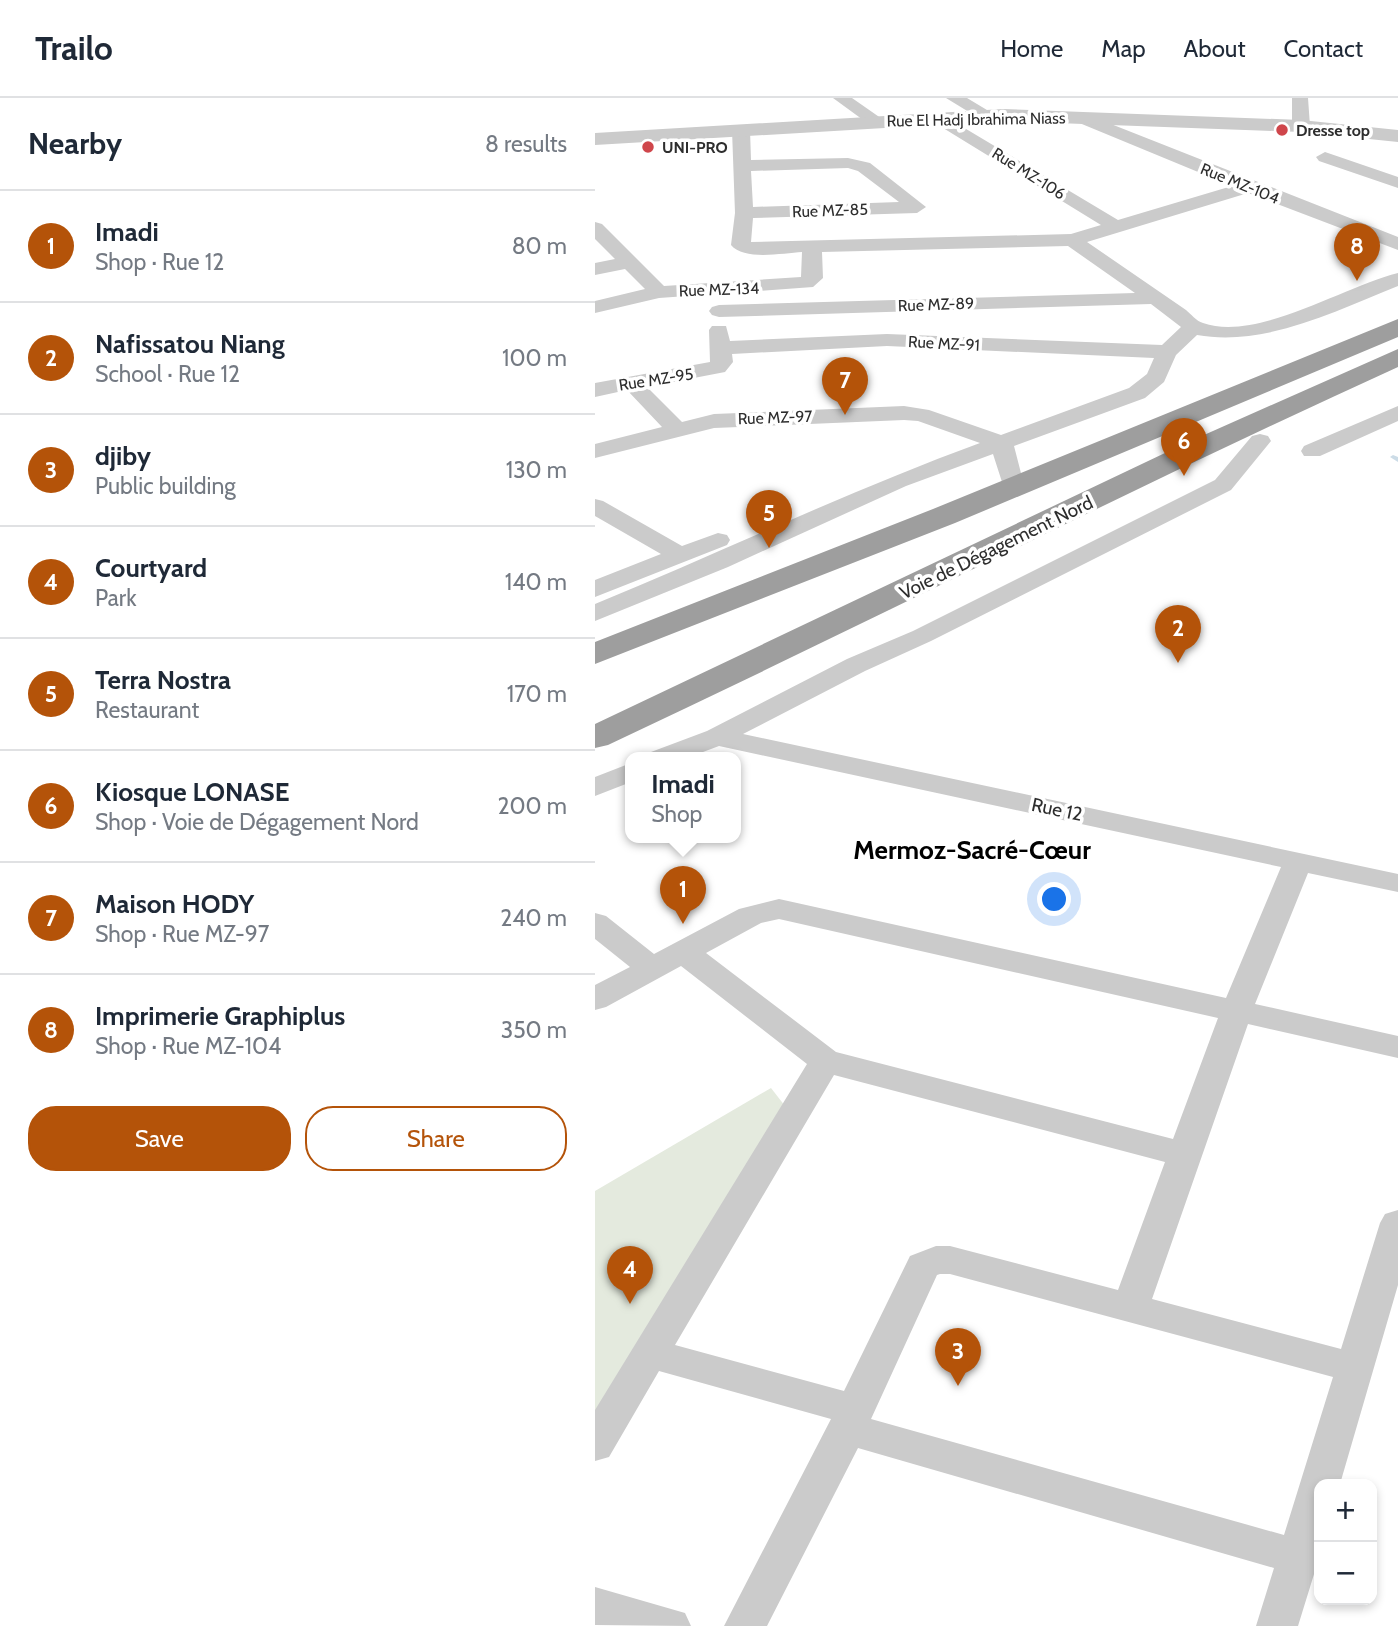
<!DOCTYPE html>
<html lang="en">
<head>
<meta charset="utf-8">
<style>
  :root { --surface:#fff; --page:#f2f2f3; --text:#1f2937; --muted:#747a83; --line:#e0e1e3; --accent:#b45309 }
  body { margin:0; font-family:Cabin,sans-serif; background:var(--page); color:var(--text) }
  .controls { position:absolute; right:21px; bottom:21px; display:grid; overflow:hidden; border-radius:14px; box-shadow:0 4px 10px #0003 }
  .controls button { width:63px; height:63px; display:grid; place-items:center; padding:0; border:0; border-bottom:2px solid var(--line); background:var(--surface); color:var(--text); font:35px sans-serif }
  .you { position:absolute; left:460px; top:802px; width:24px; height:24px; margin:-18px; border:5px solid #fff; border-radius:50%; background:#1a73e8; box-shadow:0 0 0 10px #1a73e833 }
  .badge { display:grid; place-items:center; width:46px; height:46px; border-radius:50%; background:var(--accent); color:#fff; font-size:23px; font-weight:700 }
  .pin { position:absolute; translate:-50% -58px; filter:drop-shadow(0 2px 4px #0008) }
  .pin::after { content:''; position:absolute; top:37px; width:24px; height:21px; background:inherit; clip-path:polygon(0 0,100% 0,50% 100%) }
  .popup { position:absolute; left:30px; top:654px; width:116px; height:91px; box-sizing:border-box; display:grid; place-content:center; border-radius:14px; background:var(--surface); filter:drop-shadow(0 2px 5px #0005); font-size:23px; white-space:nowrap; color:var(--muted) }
  .popup b { font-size:26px; color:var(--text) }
  .popup::after { content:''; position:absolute; left:50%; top:100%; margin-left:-14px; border:14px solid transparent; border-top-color:var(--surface) }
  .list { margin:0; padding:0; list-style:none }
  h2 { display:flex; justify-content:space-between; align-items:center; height:91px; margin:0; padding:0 28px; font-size:30px }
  h2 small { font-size:23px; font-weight:400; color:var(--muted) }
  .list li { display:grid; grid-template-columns:46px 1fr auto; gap:21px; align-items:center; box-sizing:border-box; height:112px; padding:0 28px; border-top:2px solid var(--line) }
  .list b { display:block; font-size:26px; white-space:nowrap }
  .list p { margin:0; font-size:23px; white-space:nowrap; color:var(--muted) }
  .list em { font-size:23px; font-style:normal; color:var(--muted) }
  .actions { display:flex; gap:14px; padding:21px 28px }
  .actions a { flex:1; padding:16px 0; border:2px solid var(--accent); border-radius:28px; text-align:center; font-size:24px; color:var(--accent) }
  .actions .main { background:var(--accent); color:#fff }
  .map { position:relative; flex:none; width:803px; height:1528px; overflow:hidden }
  header { display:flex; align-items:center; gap:42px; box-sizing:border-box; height:98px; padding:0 35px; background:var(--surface); border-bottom:2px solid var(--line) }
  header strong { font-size:33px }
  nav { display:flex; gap:38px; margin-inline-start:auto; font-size:24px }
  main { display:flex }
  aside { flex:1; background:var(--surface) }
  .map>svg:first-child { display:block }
</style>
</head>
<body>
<header>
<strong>Trailo</strong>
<nav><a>Home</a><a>Map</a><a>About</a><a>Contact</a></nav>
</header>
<main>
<aside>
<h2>Nearby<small>8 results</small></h2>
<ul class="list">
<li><span class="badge">1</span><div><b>Imadi</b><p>Shop · Rue 12</p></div><em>80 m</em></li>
<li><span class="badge">2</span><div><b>Nafissatou Niang</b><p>School · Rue 12</p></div><em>100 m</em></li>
<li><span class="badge">3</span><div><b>djiby</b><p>Public building</p></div><em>130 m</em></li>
<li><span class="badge">4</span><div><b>Courtyard</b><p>Park</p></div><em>140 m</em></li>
<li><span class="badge">5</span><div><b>Terra Nostra</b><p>Restaurant</p></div><em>170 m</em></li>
<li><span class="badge">6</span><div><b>Kiosque LONASE</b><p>Shop · Voie de Dégagement Nord</p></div><em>200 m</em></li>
<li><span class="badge">7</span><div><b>Maison HODY</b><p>Shop · Rue MZ-97</p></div><em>240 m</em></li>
<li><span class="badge">8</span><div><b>Imprimerie Graphiplus</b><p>Shop · Rue MZ-104</p></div><em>350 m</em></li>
</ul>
<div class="actions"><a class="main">Save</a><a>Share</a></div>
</aside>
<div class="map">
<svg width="803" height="1528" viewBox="0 0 803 1528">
  <rect width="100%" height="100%" fill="#fff"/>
  <path fill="#e4eade" d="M 176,990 L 190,1008 L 0,1320 L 0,1093 Z"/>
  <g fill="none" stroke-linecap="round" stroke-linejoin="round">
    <path fill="#ccdce7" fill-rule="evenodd" d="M 798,357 L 803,359 L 803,364 L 795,359 Z"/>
    <path fill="#cbcbcb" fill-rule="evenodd" d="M 238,0 L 257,0 L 290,23 L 281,28 L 275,27 Z
      M 351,0 L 372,0 L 402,18 L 393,23 L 387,22 Z
      M 697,0 L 713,0 L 715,28 L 712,32 L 706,33 L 697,28 Z
      M 488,15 L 803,139 L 803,152 L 653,95 L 492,144 L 591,212 C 596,216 601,223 608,225 C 663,244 749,188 803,175 L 803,188 C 740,213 671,249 602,237 L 581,257 L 569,284 L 550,300 L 419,348 L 427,379 L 423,384 L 407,384 L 398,356 L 311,388 L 133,469 L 0,523 L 0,506 C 129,453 254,393 385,345 L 323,323 L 309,322 L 119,330 L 0,360 L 0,346 L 67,329 L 32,292 L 0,299 L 0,285 L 115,264 L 114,232 L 117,228 L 131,228 L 135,243 L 292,236 L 567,247 L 586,229 L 556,206 L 124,219 L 117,217 L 114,213 L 117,209 L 124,207 L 540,195 L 473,148 L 227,154 L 228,180 L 218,189 L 64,200 L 0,215 L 0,203 L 50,191 L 30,171 L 0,177 L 0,165 L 20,161 L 0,141 L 0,124 L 7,126 L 69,188 L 206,179 L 207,154 C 188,155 149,163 136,147 L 140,115 L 137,32 L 146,27 L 155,32 L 156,62 L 253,60 L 275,65 L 331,109 L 322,115 L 158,120 L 156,144 L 476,136 L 506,127 L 340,25 L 337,21 L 340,17 L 346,16 L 523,122 L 637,88 L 482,24 L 479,20 ZM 253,70 L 263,73 L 304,104 L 158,109 L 156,73 ZM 292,248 L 559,260 L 552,276 L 534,290 L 406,337 L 334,312 L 309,308 L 119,316 L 87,324 L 52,289 L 130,274 L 138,264 L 137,256 Z
      M 730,54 L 803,79 L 803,90 L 724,63 L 721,59 Z
      M 803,308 L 803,323 L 725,358 L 709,358 L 706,353 L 709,348 Z
      M 665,336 L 673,338 L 676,343 L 636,392 L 336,543 L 270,573 L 148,636 L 803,776 L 803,794 L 713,775 L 660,906 L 803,938 L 803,960 L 653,926 L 557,1201 L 746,1251 L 785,1125 L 790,1116 L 803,1112 L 803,1187 L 745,1386 L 724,1386 L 724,1460 L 703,1528 L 661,1528 L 679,1470 L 263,1350 L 172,1528 L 129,1528 L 236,1321 L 64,1273 L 14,1359 L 0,1363 L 0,1312 L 212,966 L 86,868 L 11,909 L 0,912 L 0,887 L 35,869 L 0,841 L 0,815 L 11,818 L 59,856 L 144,811 L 184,801 L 631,900 L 686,769 L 124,648 L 92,660 L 52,660 L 56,654 L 112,633 L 252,561 L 318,533 L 620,382 L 657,338 ZM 184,821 L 623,920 L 578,1041 L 241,954 L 111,855 L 166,825 ZM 239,977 L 570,1064 L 523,1192 L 355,1148 L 341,1148 L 315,1158 L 249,1293 L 80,1247 ZM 345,1176 L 355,1176 L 738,1279 L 689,1437 L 276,1321 L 342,1177 Z
      M 0,401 L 8,403 L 87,448 L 123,435 L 132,437 L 135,442 L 132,447 L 0,499 L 0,482 L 66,456 L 0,418 Z
      M 36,665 L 36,684 L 0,698 L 0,679 Z
      M 0,1489 L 90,1515 L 96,1528 L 0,1527 Z"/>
    <path fill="#cbcbcb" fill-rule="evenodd" d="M 408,11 L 706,22 L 803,32 L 803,44 L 706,34 L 408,23 L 0,47 L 0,35 Z"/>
    <path fill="#9e9e9e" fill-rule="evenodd" d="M 803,221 L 803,239 L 360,425 L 0,566 L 0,544 L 338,411 Z
      M 803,251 L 803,269 C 537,390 277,523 13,647 L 0,650 L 0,626 L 591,345 Z"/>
  </g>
  <g fill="#cf464b" stroke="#fff" stroke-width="2.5">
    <circle cx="687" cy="32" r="7"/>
    <circle cx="53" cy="49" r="7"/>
  </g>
  <g text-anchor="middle" stroke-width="7" stroke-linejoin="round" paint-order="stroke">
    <g font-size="16" fill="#2e2e2e" stroke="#fff">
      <text transform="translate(381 21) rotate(-1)" y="6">Rue El Hadj Ibrahima Niass</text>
      <text transform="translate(434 75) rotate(32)" y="6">Rue MZ-106</text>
      <text transform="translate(645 85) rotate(22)" y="6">Rue MZ-104</text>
      <text transform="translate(235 112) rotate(-2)" y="6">Rue MZ-85</text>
      <text transform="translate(124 191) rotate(-2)" y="6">Rue MZ-134</text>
      <text transform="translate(341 206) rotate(-2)" y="6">Rue MZ-89</text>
      <text transform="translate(349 245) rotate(3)" y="6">Rue MZ-91</text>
      <text transform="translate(61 281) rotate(-9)" y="6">Rue MZ-95</text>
      <text transform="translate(180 319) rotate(-2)" y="6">Rue MZ-97</text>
    </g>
    <g font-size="16" font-weight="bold" fill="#2e2e2e" stroke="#fff" text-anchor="start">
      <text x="701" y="38">Dresse top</text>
      <text x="67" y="55">UNI-PRO</text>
    </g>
    <g font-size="19" fill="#2e2e2e" stroke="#fff">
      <text transform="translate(401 449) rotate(-26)" y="7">Voie de Dégagement Nord</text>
      <text transform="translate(462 711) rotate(12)" y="7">Rue 12</text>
    </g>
    <g font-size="26" font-weight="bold" fill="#000" stroke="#fff">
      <text x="377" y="761">Mermoz-Sacré-Cœur</text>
    </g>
  </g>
</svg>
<div class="controls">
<button>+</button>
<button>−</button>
</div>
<div class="you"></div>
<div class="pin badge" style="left:88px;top:826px">1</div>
<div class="popup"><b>Imadi</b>Shop</div>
<div class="pin badge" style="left:583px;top:565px">2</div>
<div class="pin badge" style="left:363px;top:1288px">3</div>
<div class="pin badge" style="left:35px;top:1206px">4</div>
<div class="pin badge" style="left:174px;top:450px">5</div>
<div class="pin badge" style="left:589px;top:378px">6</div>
<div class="pin badge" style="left:250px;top:317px">7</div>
<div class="pin badge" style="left:762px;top:183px">8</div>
</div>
</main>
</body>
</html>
